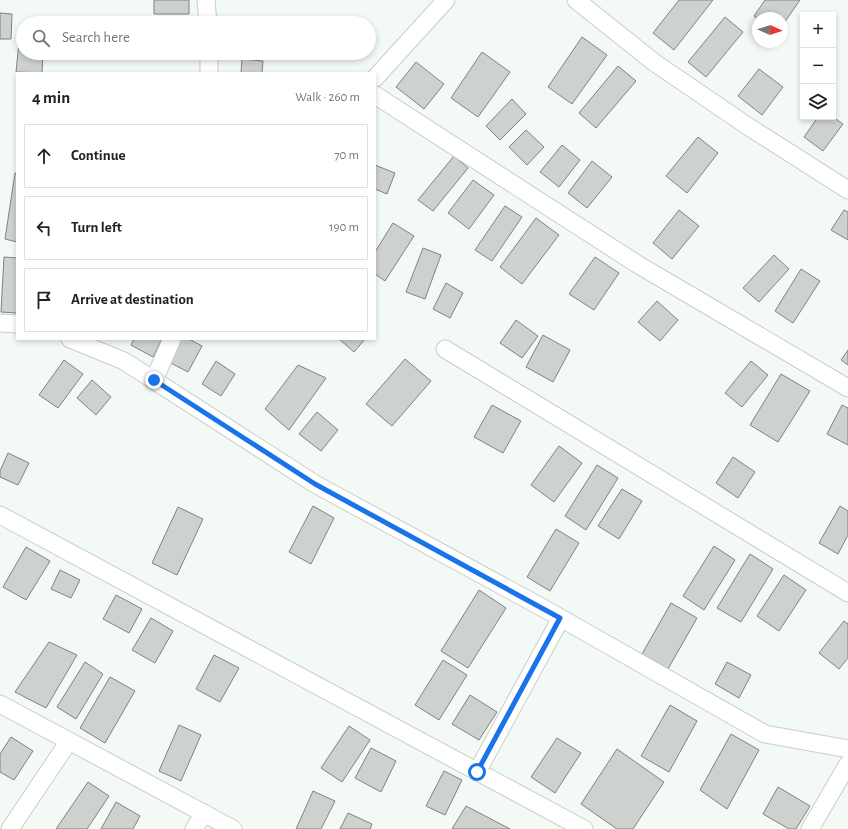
<!DOCTYPE html>
<html lang="en">
<head>
<meta charset="utf-8">
<style>
  :root { --surface:#fff; --page:#f6f6f6; --text:#222; --muted:#767676; --line:#e0e0e0 }
  body { margin:0; font-family:"Alegreya Sans",sans-serif; background:var(--page); color:var(--text) }
  .controls { position:absolute; right:12px; top:12px; display:grid; overflow:hidden; border-radius:0px; box-shadow:0 2px 6px #0003 }
  .controls button { width:36px; height:36px; display:grid; place-items:center; padding:0; border:0; border-bottom:1px solid var(--line); background:var(--surface); color:var(--text); font:20px sans-serif }
  .compass { position:absolute; left:752px; top:12px; width:36px; height:36px; border-radius:50%; background:var(--surface); box-shadow:0 2px 6px #0003; rotate:93deg }
  .stop { position:absolute; width:12px; height:12px; margin:-9px; border:3px solid #1a73e8; border-radius:50%; background:#fff }
  .stop.end { background:#1a73e8; border-color:#fff; box-shadow:0 1px 4px #0008 }
  .list { margin:0; padding:0; list-style:none }
  h2 { display:flex; justify-content:space-between; align-items:center; height:52px; margin:0; padding:0 16px; font-size:17px }
  h2 small { font-size:13px; font-weight:400; color:var(--muted) }
  .list li { display:grid; grid-template-columns:26px 1fr auto; gap:12px; align-items:center; box-sizing:border-box; height:64px; margin:0 8px 8px; padding:0 8px; border:1px solid var(--line); border-radius:0px }
  .list b { display:block; font-size:15px; white-space:nowrap }
  .list em { font-size:13px; font-style:normal; color:var(--muted) }
  .icon { flex:none; width:22px; height:22px; fill:none; stroke:currentColor; stroke-width:2; stroke-linecap:round; stroke-linejoin:round }
  .map { position:relative; flex:none; width:848px; height:829px; overflow:hidden }
  .search { position:absolute; background:var(--surface); box-shadow:0 2px 6px #0003; left:16px; top:16px; width:360px; height:44px; display:flex; align-items:center; gap:10px; box-sizing:border-box; padding:0 14px; border-radius:22px; color:var(--muted); font-size:15px }
  .panel { position:absolute; background:var(--surface); box-shadow:0 2px 6px #0003; left:16px; top:72px; width:360px; height:268px; border-radius:0px }
  .map>svg:first-child { display:block }
</style>
</head>
<body>
<div class="map">
<svg width="848" height="829" viewBox="0 0 848 829">
  <rect width="100%" height="100%" fill="#f3f9f5"/>
  <path fill="#cdd2ce" stroke="#7f8481" d="M 154,0 L 189,0 L 189,14 L 154,14 Z
    M 679,0 L 713,0 L 674,50 L 653,33 Z
    M 765,0 L 800,0 L 782,26 L 782,18 L 758,19 L 754,16 Z
    M 0,13 L 12,14 L 11,39 L 0,39 Z
    M 725,17 L 743,32 L 706,77 L 688,62 Z
    M 20,32 L 23,32 L 23,53 L 43,53 L 42,73 L 16,72 Z
    M 582,37 L 607,55 L 572,104 L 548,87 Z
    M 482,52 L 510,72 L 478,117 L 451,98 Z
    M 242,59 L 263,61 L 262,73 L 241,73 Z
    M 416,62 L 444,84 L 424,109 L 396,87 Z
    M 618,66 L 636,81 L 596,128 L 579,113 Z
    M 759,69 L 783,87 L 762,115 L 738,96 Z
    M 512,99 L 526,114 L 500,140 L 486,126 Z
    M 818,117 L 833,117 L 843,124 L 823,151 L 804,137 Z
    M 526,130 L 544,147 L 527,165 L 509,147 Z
    M 698,137 L 718,153 L 687,193 L 666,176 Z
    M 562,145 L 580,160 L 559,187 L 540,172 Z
    M 454,156 L 468,168 L 433,211 L 418,200 Z
    M 592,161 L 612,177 L 587,208 L 568,193 Z
    M 375,165 L 395,173 L 387,194 L 375,189 Z
    M 15,173 L 17,173 L 17,242 L 5,239 Z
    M 473,180 L 494,195 L 469,229 L 448,213 Z
    M 505,206 L 522,217 L 492,261 L 475,250 Z
    M 679,210 L 699,226 L 672,259 L 653,243 Z
    M 844,210 L 848,212 L 848,240 L 831,230 Z
    M 536,218 L 559,235 L 522,284 L 500,267 Z
    M 393,223 L 414,236 L 385,281 L 375,274 L 375,252 Z
    M 423,248 L 441,255 L 425,299 L 406,292 Z
    M 774,255 L 789,269 L 759,302 L 743,288 Z
    M 4,257 L 17,258 L 17,313 L 1,312 Z
    M 595,257 L 619,273 L 594,310 L 569,294 Z
    M 801,269 L 820,281 L 793,323 L 775,311 Z
    M 446,283 L 463,293 L 450,318 L 433,309 Z
    M 657,301 L 678,320 L 660,341 L 638,322 Z
    M 516,320 L 538,336 L 522,358 L 500,343 Z
    M 543,335 L 570,350 L 553,382 L 526,367 Z
    M 134,339 L 162,339 L 153,357 L 131,345 Z
    M 181,339 L 189,339 L 202,346 L 188,372 L 169,362 Z
    M 339,339 L 365,339 L 354,352 Z
    M 848,350 L 848,365 L 841,360 Z
    M 405,359 L 431,381 L 392,426 L 366,404 Z
    M 64,360 L 83,374 L 58,408 L 39,395 Z
    M 216,361 L 235,374 L 221,396 L 202,384 Z
    M 751,361 L 768,375 L 742,407 L 725,393 Z
    M 298,365 L 326,378 L 289,430 L 265,409 Z
    M 781,374 L 810,391 L 778,442 L 750,425 Z
    M 92,380 L 111,397 L 96,415 L 77,398 Z
    M 492,405 L 521,421 L 503,453 L 474,437 Z
    M 842,405 L 848,408 L 848,445 L 827,434 Z
    M 317,412 L 338,430 L 321,451 L 299,434 Z
    M 559,446 L 582,463 L 554,502 L 531,485 Z
    M 8,453 L 29,463 L 18,485 L 0,477 L 0,471 Z
    M 733,457 L 755,472 L 738,498 L 716,483 Z
    M 597,465 L 618,478 L 586,530 L 565,516 Z
    M 622,489 L 642,501 L 619,539 L 598,526 Z
    M 313,506 L 334,518 L 311,564 L 289,552 Z
    M 840,506 L 848,511 L 848,535 L 838,554 L 819,543 Z
    M 178,507 L 203,519 L 177,575 L 152,563 Z
    M 556,529 L 579,543 L 550,591 L 527,577 Z
    M 714,546 L 735,560 L 704,610 L 683,596 Z
    M 26,547 L 50,561 L 26,600 L 3,587 Z
    M 750,554 L 773,569 L 741,622 L 717,608 Z
    M 60,570 L 80,580 L 71,598 L 51,589 Z
    M 784,575 L 806,590 L 779,631 L 757,616 Z
    M 479,590 L 506,608 L 468,668 L 441,651 Z
    M 116,595 L 142,609 L 129,633 L 103,619 Z
    M 671,603 L 697,618 L 668,669 L 642,654 Z
    M 151,618 L 173,631 L 155,663 L 132,650 Z
    M 844,621 L 848,624 L 848,658 L 839,669 L 819,653 Z
    M 49,642 L 77,655 L 46,708 L 15,692 Z
    M 214,655 L 239,668 L 220,702 L 196,689 Z
    M 443,660 L 467,675 L 439,720 L 415,705 Z
    M 85,662 L 103,674 L 76,719 L 57,707 Z
    M 727,662 L 751,675 L 739,698 L 715,684 Z
    M 110,677 L 135,691 L 105,743 L 80,728 Z
    M 470,695 L 497,712 L 479,740 L 452,724 Z
    M 670,705 L 697,721 L 669,772 L 641,756 Z
    M 179,725 L 201,735 L 181,781 L 159,771 Z
    M 349,726 L 370,740 L 342,782 L 321,768 Z
    M 731,734 L 759,750 L 727,809 L 700,790 Z
    M 11,737 L 33,751 L 14,780 L 0,772 L 0,754 Z
    M 557,738 L 581,753 L 555,793 L 531,777 Z
    M 371,748 L 396,761 L 381,792 L 355,778 Z
    M 617,749 L 664,782 L 633,829 L 617,829 L 581,804 Z
    M 444,771 L 462,780 L 445,815 L 426,806 Z
    M 88,782 L 109,796 L 87,829 L 56,829 Z
    M 778,787 L 810,806 L 796,829 L 789,829 L 763,814 Z
    M 313,791 L 335,801 L 321,829 L 296,829 Z
    M 116,802 L 140,816 L 133,829 L 101,829 Z
    M 466,806 L 510,829 L 452,829 Z
    M 348,813 L 372,824 L 370,829 L 340,829 Z"/>
  <g fill="none" stroke-linecap="round" stroke-linejoin="round">
    <defs>
      <path id="minor" d="M 206,0 L 208,23
        M 576,0 L 655,63 L 749,127 L 848,190
        M 209,73 L 209,53
        M 375,78 L 446,0
        M 375,95 L 637,264 L 848,388
        M 0,323 L 17,324
        M 70,339 L 124,361 L 315,484 L 543,608 L 765,734 L 848,749
        M 445,349 L 848,593
        M 154,380 L 172,339
        M 0,515 L 584,829
        M 0,704 L 233,829
        M 477,772 L 561,618
        M 10,829 L 69,741
        M 194,829 L 204,813
        M 810,829 L 848,764"/>
    </defs>
    <use href="#minor" stroke="#c9ceca" stroke-width="19"/>
    <use href="#minor" stroke="#fff" stroke-width="17"/>
  </g>
  <g fill="none" stroke-linecap="round" stroke-linejoin="round">
    <path stroke="#1a73e8" stroke-width="5" d="M 154,380 L 315,484 L 560,618 L 477,772"/>
  </g>
</svg>
<div class="controls">
<button>+</button>
<button>−</button>
<button><svg class="icon" aria-label="layers" viewBox="0 0 24 24"><path d="M12 4l9 5-9 5-9-5zM3 14l9 5 9-5"/></svg></button>
</div>
<svg class="compass" viewBox="-18 -18 36 36"><path d="M0-13l5 13h-10z" fill="#e53935"/><path d="M0 13l5-13h-10z" fill="#767676"/></svg>
<div class="stop" style="left:477px;top:772px"></div>
<div class="stop end" style="left:154px;top:380px"></div>
<div class="search"><svg class="icon" aria-label="search" viewBox="0 0 24 24"><circle cx="10" cy="10" r="6"/><path d="M15 15l6 6"/></svg>Search here</div>
<section class="panel">
<h2>4 min<small>Walk · 260 m</small></h2>
<ul class="list">
<li><svg class="icon" aria-label="ahead" viewBox="0 0 24 24"><path d="M12 20V5M6 11l6-6 6 6"/></svg><div><b>Continue</b></div><em>70 m</em></li>
<li><svg class="icon" aria-label="left" viewBox="0 0 24 24"><path d="M17 20v-9H6M10 6l-5 5 5 5"/></svg><div><b>Turn left</b></div><em>190 m</em></li>
<li><svg class="icon" aria-label="arrive" viewBox="0 0 24 24"><path d="M6 21V4h12l-3 4 3 4H6"/></svg><div><b>Arrive at destination</b></div></li>
</ul>
</section>
</div>
</body>
</html>
